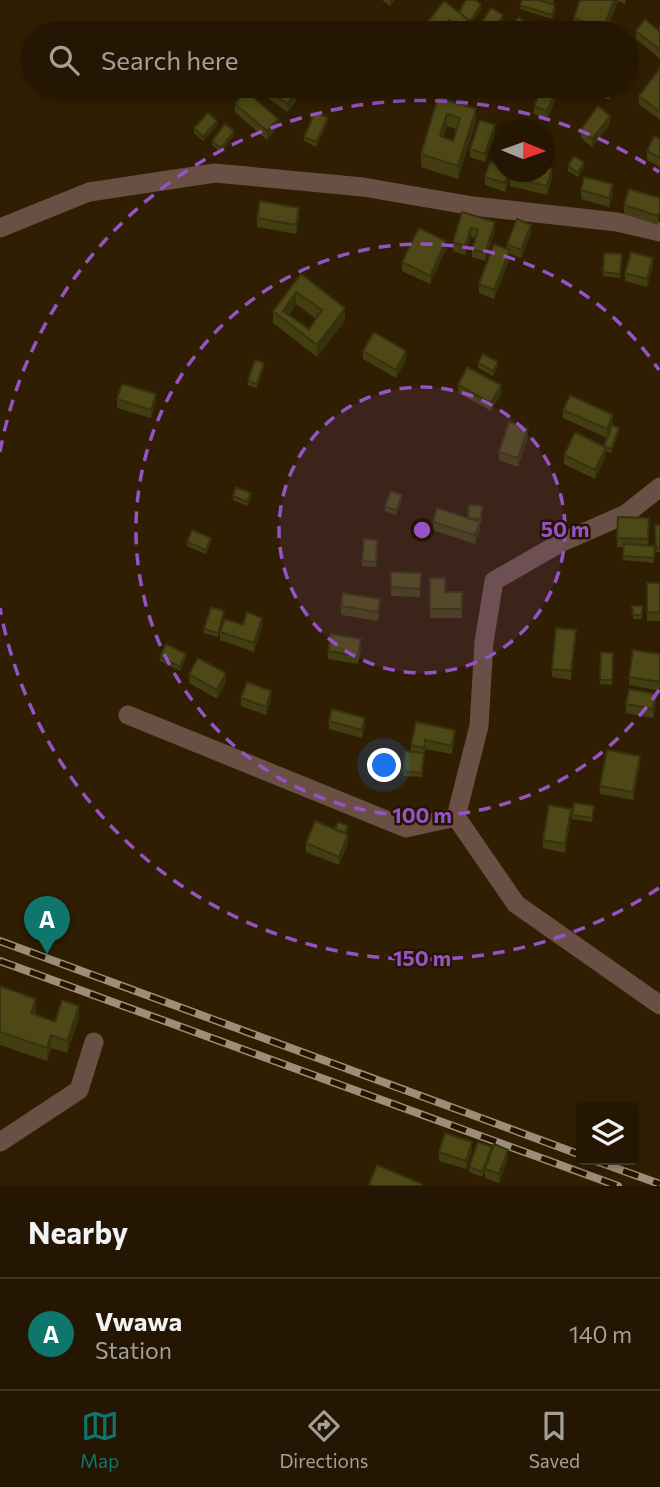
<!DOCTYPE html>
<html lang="en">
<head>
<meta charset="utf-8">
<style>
  :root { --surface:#241602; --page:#302311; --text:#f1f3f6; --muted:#a39f99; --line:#413524; --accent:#0f766e }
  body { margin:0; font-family:Commissioner,sans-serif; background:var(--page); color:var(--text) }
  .controls { position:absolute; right:21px; bottom:21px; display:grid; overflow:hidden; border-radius:7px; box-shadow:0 4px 10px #0003 }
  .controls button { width:63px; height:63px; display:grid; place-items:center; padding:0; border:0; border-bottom:2px solid var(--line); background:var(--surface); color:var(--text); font:35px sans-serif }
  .compass { position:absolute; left:492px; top:119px; width:63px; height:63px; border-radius:50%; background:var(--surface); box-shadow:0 4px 10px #0003; rotate:91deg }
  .you { position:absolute; left:385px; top:766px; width:24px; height:24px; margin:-18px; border:5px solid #fff; border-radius:50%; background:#1a73e8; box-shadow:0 0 0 10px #1a73e833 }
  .badge { display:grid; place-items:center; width:46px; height:46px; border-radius:50%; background:var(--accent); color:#fff; font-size:23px; font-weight:700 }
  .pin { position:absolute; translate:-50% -58px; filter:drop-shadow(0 2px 4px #0008) }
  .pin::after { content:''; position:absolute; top:37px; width:24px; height:21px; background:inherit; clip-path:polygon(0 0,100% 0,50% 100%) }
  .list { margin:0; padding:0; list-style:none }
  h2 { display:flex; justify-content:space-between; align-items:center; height:91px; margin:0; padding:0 28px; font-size:30px }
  h2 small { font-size:23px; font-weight:400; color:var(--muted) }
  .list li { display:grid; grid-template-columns:46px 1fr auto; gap:21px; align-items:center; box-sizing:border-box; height:112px; padding:0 28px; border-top:2px solid var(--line) }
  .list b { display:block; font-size:26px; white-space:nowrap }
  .list p { margin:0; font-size:23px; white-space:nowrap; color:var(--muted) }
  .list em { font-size:23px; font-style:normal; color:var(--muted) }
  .icon { flex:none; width:38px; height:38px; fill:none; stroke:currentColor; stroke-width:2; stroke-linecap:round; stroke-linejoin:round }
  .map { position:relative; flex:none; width:660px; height:1186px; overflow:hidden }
  .search { position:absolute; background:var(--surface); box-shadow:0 4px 10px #0003; left:21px; right:21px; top:21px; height:77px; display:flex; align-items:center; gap:18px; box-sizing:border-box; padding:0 24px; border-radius:38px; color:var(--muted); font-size:26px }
  .sheet { height:203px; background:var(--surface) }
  nav { display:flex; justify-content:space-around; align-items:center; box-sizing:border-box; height:98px; border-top:2px solid var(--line); background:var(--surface); font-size:19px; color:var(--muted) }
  nav a { display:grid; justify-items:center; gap:4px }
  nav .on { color:var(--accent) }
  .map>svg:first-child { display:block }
</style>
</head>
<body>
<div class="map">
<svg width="660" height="1186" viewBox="0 0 660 1186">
  <rect width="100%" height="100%" fill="#301e03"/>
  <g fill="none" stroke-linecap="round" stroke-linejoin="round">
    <path stroke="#694f44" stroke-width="19" d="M 0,228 L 89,192 L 215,173 L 363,187 L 473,206 L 617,222 L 660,232
      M 660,487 L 626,514 L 560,543 L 494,581 L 484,642 L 479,726 L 456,817 L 516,904 L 660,1005
      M 128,715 L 406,828 L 456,817
      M 0,1142 L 79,1090 L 94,1042"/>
    <defs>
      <path id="rail" d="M 0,941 L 581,1155
        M 0,961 L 618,1186
        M 593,1160 L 660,1184"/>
    </defs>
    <use href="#rail" stroke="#9d8e79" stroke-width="8"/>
    <use href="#rail" stroke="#261400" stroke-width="5" stroke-dasharray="16" stroke-linecap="butt"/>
  </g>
  <path fill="#423e12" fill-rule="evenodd" d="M 382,0 L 395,0 L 390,6 Z
    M 522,0 L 554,0 L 553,5 L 555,10 L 552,19 L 520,9 Z
    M 580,0 L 626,0 L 625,4 L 618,1 L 606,33 L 581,33 L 574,31 L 574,18 Z
    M 481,9 L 470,26 L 469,26 L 469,29 L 466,33 L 455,33 L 449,29 L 446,32 L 447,33 L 424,33 L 424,27 L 459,12 Z
    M 503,20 L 495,33 L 486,33 L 480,30 L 480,25 Z
    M 660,25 L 660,59 L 636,39 L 636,31 L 659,30 L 659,27 Z
    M 660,68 L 660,120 L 639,104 L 639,96 Z
    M 234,86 L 251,86 L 246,91 L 278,127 L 267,140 L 235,112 L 235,104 L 244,94 Z
    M 255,86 L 287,86 L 296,101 L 287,112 L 255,88 Z
    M 561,86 L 547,120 L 534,114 L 534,106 Z
    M 580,86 L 615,86 L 609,100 Z
    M 438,97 L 476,121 L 458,179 L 421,167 L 421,154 ZM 447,126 L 456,129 L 453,141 L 443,138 Z
    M 328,122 L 316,147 L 304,141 L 304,137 Z
    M 610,124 L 592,147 L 581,138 L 581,129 Z
    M 217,126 L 203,141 L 194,133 L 194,128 Z
    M 495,134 L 485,162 L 470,157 L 470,149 Z
    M 234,135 L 221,152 L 212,145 L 212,141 Z
    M 660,139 L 660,167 L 647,160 L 647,151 Z
    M 568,166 L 584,167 L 578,177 L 568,171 Z
    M 502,172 L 552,178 L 547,195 L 510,186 L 510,179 L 505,192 L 485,185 L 485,177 Z
    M 581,190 L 613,193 L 609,207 L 581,199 Z
    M 660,198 L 658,225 L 624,214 L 624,205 Z
    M 462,212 L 495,231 L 485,261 L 472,257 L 472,249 L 475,238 L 471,236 L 465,255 L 453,251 L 453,242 Z
    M 299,217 L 296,234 L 257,227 L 257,218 Z
    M 531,233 L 521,258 L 510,254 L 510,258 L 494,299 L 479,293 L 479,284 L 507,248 L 507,244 Z
    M 446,249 L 430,284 L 402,271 L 402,262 Z
    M 604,253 L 622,254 L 620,278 L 603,276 Z
    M 653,267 L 647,287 L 625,281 L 625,273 Z
    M 301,274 L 345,321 L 317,357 L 273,323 L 273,311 ZM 296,304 L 316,319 L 309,329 L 289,315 Z
    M 363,351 L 406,360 L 396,378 L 363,359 Z
    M 478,363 L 498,366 L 493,376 L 478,368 Z
    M 264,367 L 257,388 L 248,385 L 248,381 Z
    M 458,385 L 501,394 L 491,411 L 458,393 Z
    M 117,399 L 156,402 L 151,418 L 117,408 Z
    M 563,410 L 613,424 L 612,425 L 619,432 L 611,453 L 606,451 L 606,456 L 595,479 L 564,464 L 564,455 L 604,447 L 607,438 L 563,418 Z
    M 528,437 L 518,467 L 499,460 L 499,452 Z
    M 233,496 L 251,497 L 247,506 L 233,500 Z
    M 402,500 L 396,515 L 385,511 L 385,506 Z
    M 482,506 L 481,523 L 480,523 L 480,530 L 475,544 L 433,530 L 433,522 L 468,518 Z
    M 618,517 L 649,518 L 648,546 L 655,546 L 654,563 L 623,560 L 623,547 L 617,547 Z
    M 655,525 L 660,525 L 660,552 L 656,552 Z
    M 364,539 L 377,540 L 376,567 L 362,566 Z
    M 187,542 L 211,542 L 206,554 L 187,546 Z
    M 391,572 L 421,573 L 420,597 L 391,596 Z
    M 430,578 L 445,592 L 462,592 L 462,618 L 430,618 Z
    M 647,583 L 660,583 L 660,621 L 647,621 Z
    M 341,606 L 380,608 L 378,621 L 341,615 Z
    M 632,606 L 642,606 L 642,619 L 633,619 Z
    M 224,615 L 218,637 L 204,633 L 204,629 Z
    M 243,625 L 262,626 L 254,652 L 220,640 L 220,632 Z
    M 576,638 L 571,680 L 552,677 L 552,669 Z
    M 361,648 L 358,664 L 328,659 L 328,651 Z
    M 601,652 L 613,653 L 612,685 L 600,684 Z
    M 660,654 L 660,691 L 629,685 L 629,677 Z
    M 160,657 L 186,658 L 180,671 L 160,661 Z
    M 189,674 L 226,682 L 217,699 L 189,683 Z
    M 241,698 L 271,699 L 266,715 L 241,706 Z
    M 656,702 L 653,718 L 626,713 L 626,704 Z
    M 329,721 L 365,726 L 362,738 L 329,729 Z
    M 416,722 L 455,738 L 452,754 L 425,749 L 424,756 L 422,777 L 403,776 L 405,751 L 411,752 L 411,745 Z
    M 640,765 L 633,800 L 600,794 L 600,786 Z
    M 594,810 L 592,822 L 572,819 L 572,815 Z
    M 571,817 L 565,853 L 543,848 L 543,840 Z
    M 335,829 L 348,830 L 346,834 L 348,843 L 339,865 L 306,852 L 306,843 Z
    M 0,986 L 36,1011 L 34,1014 L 55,1022 L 79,1018 L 67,1053 L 51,1048 L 47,1061 L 0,1045 Z
    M 472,1151 L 466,1169 L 439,1161 L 439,1152 Z
    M 508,1158 L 499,1183 L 485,1178 L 485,1171 L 482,1177 L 469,1172 L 469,1167 Z"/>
  <path fill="#36320f" d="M 390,0 L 395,0 L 390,6 Z
    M 614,0 L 618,0 L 618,1 L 606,33 L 603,33 L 603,29 Z
    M 481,4 L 481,9 L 470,26 L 470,22 Z
    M 503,15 L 503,20 L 495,33 L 492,33 Z
    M 449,20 L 449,29 L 446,33 L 442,29 Z
    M 469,20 L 469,29 L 466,33 L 462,33 L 462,30 Z
    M 244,86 L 251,86 L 244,94 Z
    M 558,86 L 561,86 L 561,87 L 547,120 L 547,111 Z
    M 611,86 L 615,86 L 609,100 L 609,91 Z
    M 296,93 L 296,101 L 287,112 L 287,104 Z
    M 476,109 L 476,121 L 458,179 L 458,166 Z
    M 447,114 L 447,126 L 440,149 L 440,136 Z
    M 610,116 L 610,124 L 592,147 L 592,139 Z
    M 328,118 L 328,122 L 316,147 L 316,142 Z
    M 278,119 L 278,127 L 267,140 L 267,131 Z
    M 217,121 L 217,126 L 203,141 L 203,137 Z
    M 495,125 L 495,134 L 485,162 L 485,154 Z
    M 234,131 L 234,135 L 221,152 L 221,148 Z
    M 584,162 L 584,167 L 578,177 L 578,173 Z
    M 552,169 L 552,178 L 547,195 L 547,186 Z
    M 509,172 L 512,172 L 512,174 L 505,192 L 505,183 Z
    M 613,184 L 613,193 L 609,207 L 609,198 Z
    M 299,208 L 299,217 L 296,234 L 296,225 Z
    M 495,222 L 495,231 L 485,261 L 485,253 Z
    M 531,225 L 531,233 L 521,258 L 521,250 Z
    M 471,228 L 471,236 L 465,255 L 465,246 Z
    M 446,241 L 446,249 L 430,284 L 430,276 Z
    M 510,250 L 510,258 L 494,299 L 494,290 Z
    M 653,258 L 653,267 L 647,287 L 647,279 Z
    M 296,292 L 296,304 L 285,320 L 283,311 Z
    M 345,308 L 345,321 L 317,357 L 317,345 Z
    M 406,351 L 406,360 L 396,378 L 396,370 Z
    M 498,362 L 498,366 L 493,376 L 493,371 Z
    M 264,363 L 264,367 L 257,388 L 257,384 Z
    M 501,385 L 501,394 L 491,411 L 491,403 Z
    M 156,394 L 156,402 L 151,418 L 151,410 Z
    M 613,415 L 613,424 L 607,438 L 607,429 Z
    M 528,428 L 528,437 L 518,467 L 518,458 Z
    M 619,428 L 619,432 L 611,453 L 611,449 Z
    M 606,448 L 606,456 L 595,479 L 595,470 Z
    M 402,495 L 402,500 L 396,515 L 396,511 Z
    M 480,522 L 480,530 L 475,544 L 475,535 Z
    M 224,611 L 224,615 L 218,637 L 218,633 Z
    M 262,618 L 262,626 L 254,652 L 254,643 Z
    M 576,630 L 576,638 L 571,680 L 571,671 Z
    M 186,654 L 186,658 L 180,671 L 180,667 Z
    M 226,673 L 226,682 L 217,699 L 217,690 Z
    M 271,691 L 271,699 L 266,715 L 266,707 Z
    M 656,694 L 656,702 L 653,718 L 653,709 Z
    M 365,718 L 365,726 L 362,738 L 362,730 Z
    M 455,730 L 455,738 L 452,754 L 452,746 Z
    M 640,756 L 640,765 L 633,800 L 633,792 Z
    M 571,809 L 571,817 L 565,853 L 565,844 Z
    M 348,835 L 348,843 L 339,865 L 339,857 Z
    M 36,999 L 36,1011 L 31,1025 L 31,1013 Z
    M 79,1006 L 79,1018 L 67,1053 L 67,1041 Z
    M 51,1035 L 51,1048 L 47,1061 L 47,1048 Z
    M 472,1142 L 472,1151 L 466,1169 L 466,1161 Z
    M 508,1150 L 508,1158 L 499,1183 L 499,1174 Z"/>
  <path fill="#4d4815" stroke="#36320f" stroke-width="2" fill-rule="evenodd" d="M 466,0 L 475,0 L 481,4 L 470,22 L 459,12 Z
    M 522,0 L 538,0 L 555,5 L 552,15 L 520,5 Z
    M 580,0 L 614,0 L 603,29 L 574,18 Z
    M 444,1 L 469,20 L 462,30 L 449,20 L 442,29 L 447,33 L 432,33 L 424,27 Z
    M 491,8 L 503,15 L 492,33 L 480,25 Z
    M 519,17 L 532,29 L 528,33 L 505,33 Z
    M 645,19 L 660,32 L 660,50 L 636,31 Z
    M 660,68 L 660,112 L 639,96 Z
    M 263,86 L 287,86 L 296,93 L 287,104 Z
    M 543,86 L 558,86 L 547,111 L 534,106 Z
    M 598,86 L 611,86 L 609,91 Z
    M 246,91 L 278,119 L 267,131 L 235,104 Z
    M 438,97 L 476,109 L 458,166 L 421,154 ZM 447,114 L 460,118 L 453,141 L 440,136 Z
    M 598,106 L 610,116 L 592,139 L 581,129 Z
    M 315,112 L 328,118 L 316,142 L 304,137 Z
    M 208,113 L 217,121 L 203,137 L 194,128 Z
    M 480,120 L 495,125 L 485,154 L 470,149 Z
    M 225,124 L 234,131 L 221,148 L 212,141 Z
    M 654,136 L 660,139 L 660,158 L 647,151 Z
    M 502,144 L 502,172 L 509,172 L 505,183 L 485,177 L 490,162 L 496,164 Z
    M 574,156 L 584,162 L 578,173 L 568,166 Z
    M 544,167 L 552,169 L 547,186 L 510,177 L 511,172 L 544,172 Z
    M 584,177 L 613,184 L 609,198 L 581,190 Z
    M 629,189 L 660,198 L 660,211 L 658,216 L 624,205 Z
    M 260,201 L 299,208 L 296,225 L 257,218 Z
    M 462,212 L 495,222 L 485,253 L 472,249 L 478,230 L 471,228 L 465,246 L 453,242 Z
    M 517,219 L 531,225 L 521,250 L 507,244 Z
    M 419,228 L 446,241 L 430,276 L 402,262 Z
    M 494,244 L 510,250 L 494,290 L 479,284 Z
    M 631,252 L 653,258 L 647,279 L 625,273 Z
    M 604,253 L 622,254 L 620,274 L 603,272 Z
    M 301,274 L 345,308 L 317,345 L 273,311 ZM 296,292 L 322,310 L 309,329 L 283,311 Z
    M 374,332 L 406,351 L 396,370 L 363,351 Z
    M 483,354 L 498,362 L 493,371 L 478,363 Z
    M 255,360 L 264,363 L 257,384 L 248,381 Z
    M 467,367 L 501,385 L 491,403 L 458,385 Z
    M 122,384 L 156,394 L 151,410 L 117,399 Z
    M 570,395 L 613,415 L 607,429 L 563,410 Z
    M 509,422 L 528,428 L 518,458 L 499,452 Z
    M 612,425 L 619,428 L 611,449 L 604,446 Z
    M 575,432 L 606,448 L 595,470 L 564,455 Z
    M 236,487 L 251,493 L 247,502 L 233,496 Z
    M 391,491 L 402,495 L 396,511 L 385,506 Z
    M 469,505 L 482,506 L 481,519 L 468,518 Z
    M 437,508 L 480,522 L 475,535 L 433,522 Z
    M 618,517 L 649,518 L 648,539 L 617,538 Z
    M 655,525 L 660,525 L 660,548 L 656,548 Z
    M 192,530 L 211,538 L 206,550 L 187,542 Z
    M 364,539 L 377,540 L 376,562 L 362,561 Z
    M 624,544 L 655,546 L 654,558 L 623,556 Z
    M 391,572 L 421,573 L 420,589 L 391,587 Z
    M 430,578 L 445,578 L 445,592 L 462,592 L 462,609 L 430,609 Z
    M 647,583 L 660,583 L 660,612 L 647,613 Z
    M 343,593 L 380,599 L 378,612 L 341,606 Z
    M 632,606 L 642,606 L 642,615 L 633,615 Z
    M 211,607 L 224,611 L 218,633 L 204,629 Z
    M 247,612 L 262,618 L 254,643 L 220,632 L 225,619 L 243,625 Z
    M 556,628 L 576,630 L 571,671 L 552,669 Z
    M 331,634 L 361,639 L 358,656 L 328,651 Z
    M 166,644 L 186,654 L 180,667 L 160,657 Z
    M 633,650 L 660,654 L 660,682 L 629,677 Z
    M 601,652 L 613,653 L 612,680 L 600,680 Z
    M 198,658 L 226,673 L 217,690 L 189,674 Z
    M 247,682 L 271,691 L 266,707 L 241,698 Z
    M 629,689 L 656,694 L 653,709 L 626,704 Z
    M 332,709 L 365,718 L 362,730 L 329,721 Z
    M 416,722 L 455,730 L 452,746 L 425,740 L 424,748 L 411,745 Z
    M 607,750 L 640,756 L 633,792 L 600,786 Z
    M 405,751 L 424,753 L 422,773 L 403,771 Z
    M 574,803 L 594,806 L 592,818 L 572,815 Z
    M 549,805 L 571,809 L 565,844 L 543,840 Z
    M 315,821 L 348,835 L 339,857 L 306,843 Z
    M 338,822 L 348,826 L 345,833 L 335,829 Z
    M 0,986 L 36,999 L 31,1013 L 55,1022 L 62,1000 L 79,1006 L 67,1041 L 51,1035 L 47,1048 L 0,1032 Z
    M 445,1133 L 472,1142 L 466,1161 L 439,1152 Z
    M 478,1142 L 492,1147 L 482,1172 L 469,1167 Z
    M 494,1144 L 508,1150 L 499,1174 L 485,1169 Z
    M 377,1165 L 422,1184 L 421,1186 L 373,1186 L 369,1185 Z"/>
  <circle cx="422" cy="530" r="143" fill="#9553c5" fill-opacity=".12"/>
  <g fill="none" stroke="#9553c5" stroke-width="3.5" stroke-dasharray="12 9">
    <circle cx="422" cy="530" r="143"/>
    <path d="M659 690A286 286 0 1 1 659 370"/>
    <path d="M659 888A429 429 0 0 1 0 608M0 452A429 429 0 0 1 659 172"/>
  </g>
  <circle cx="422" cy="530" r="10" fill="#9553c5" stroke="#261400" stroke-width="3.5"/>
  <g font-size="21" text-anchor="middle" font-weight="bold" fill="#9553c5" stroke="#261400" stroke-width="5" stroke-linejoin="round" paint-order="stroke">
    <text x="565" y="537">50 m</text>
    <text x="422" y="823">100 m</text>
    <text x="422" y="966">150 m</text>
  </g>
</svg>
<div class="controls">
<button><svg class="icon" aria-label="layers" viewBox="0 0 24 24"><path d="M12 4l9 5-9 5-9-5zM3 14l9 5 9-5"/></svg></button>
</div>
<svg class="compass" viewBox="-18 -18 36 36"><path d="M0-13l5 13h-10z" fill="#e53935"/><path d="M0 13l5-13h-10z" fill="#a39f99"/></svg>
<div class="you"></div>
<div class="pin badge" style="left:47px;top:954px">A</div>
<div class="search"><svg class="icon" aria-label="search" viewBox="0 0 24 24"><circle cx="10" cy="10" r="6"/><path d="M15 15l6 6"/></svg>Search here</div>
</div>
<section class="sheet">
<h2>Nearby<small></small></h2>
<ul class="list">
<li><span class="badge">A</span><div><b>Vwawa</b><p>Station</p></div><em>140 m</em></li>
</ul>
</section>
<nav>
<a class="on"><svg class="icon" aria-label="map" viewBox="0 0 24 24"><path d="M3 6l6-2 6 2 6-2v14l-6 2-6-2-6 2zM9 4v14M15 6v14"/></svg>Map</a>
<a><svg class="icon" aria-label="directions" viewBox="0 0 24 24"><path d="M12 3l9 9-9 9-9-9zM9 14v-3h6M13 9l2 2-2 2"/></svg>Directions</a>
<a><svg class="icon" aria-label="saved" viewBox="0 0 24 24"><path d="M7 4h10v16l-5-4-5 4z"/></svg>Saved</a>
</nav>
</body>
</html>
